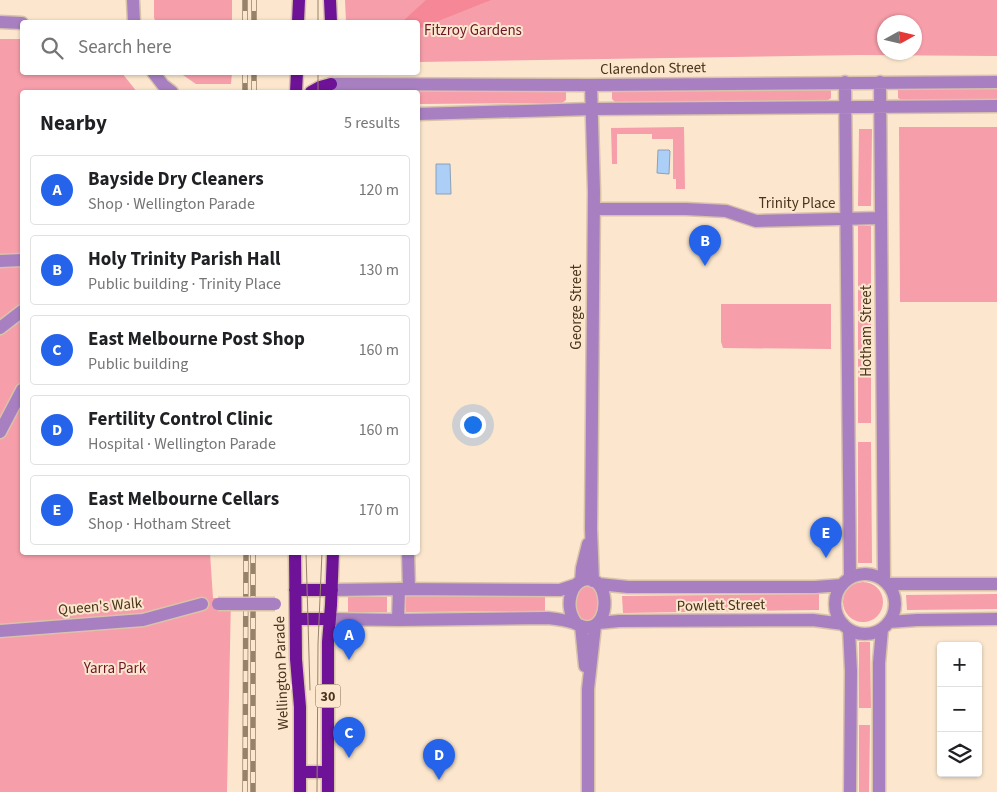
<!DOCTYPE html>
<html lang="en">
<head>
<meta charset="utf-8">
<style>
  :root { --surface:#fff; --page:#f2f2f2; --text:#202124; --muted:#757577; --line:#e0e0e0; --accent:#2563eb }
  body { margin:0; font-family:"Source Sans 3",sans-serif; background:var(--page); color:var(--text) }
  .controls { position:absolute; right:15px; bottom:15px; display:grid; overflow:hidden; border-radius:5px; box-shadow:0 1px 4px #0004 }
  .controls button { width:45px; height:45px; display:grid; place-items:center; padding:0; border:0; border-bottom:1px solid var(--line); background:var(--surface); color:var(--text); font:25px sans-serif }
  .compass { position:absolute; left:877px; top:15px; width:45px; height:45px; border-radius:50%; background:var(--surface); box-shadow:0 1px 4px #0004; rotate:82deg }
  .you { position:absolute; left:472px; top:424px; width:18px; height:18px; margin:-12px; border:4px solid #fff; border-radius:50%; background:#1a73e8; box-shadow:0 0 0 8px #1a73e833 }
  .badge { display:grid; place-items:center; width:32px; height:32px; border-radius:50%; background:var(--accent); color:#fff; font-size:16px; font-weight:700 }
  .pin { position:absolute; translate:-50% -41px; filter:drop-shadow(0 1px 2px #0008) }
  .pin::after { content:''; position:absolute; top:26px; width:18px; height:15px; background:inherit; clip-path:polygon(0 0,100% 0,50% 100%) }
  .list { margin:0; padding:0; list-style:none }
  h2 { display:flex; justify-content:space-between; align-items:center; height:65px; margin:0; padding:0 20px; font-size:21px }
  h2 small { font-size:16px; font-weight:400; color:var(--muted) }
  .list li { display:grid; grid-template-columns:32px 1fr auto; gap:15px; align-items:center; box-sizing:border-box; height:70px; margin:0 10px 10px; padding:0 10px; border:1px solid var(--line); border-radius:5px }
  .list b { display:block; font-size:19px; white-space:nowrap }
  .list p { margin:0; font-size:16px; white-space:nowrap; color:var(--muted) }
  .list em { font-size:16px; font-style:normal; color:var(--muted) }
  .icon { flex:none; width:28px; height:28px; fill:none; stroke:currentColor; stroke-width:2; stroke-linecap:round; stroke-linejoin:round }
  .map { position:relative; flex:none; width:997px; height:792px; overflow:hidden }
  .search { position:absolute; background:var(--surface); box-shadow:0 1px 4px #0004; left:20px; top:20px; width:400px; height:55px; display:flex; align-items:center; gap:12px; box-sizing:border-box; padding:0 18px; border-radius:5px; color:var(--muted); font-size:19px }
  .panel { position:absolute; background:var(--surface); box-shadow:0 1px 4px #0004; left:20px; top:90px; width:400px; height:465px; border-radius:5px }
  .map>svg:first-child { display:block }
</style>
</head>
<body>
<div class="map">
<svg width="997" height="792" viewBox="0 0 997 792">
  <rect width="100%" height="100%" fill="#fce7ce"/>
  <path fill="#f69ea9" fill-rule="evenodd" d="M 154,0 L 232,0 L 232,22 L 156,22 L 154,18 Z
    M 345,0 L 997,0 L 997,56 L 859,55 L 418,62 L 418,22 L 346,22 ZM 884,22 L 914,22 L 914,52 L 884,52 Z
    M 0,39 L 22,39 L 22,72 L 122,73 L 137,92 L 22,92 L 22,552 L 210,553 L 213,598 L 231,598 L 227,792 L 0,792 Z
    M 180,73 L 232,73 L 231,84 L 196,84 Z
    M 997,85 L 997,100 L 903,101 L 898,98 L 898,88 Z
    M 831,88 L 831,98 L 827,101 L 615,102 L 612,99 L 612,91 Z
    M 367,89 L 566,90 L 566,100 L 562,103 L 418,104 L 418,92 L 363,92 L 362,91 Z
    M 684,127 L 685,189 L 676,189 L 676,179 L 673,179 L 673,139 L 652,139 L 652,134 L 617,134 L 617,164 L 612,164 L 611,128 Z
    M 899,127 L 997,127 L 997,302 L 900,302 Z
    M 859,129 L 872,129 L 871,206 L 858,206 Z
    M 858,226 L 871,226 L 871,423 L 858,423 Z
    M 721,304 L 831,304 L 831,349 L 723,348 L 721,342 Z
    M 858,442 L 871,442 L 872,563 L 858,563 Z
    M843 602a20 20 0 1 1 40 0a20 20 0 1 1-40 0Z
    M 585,585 L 595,588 C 600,603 603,610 589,622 L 582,620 C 573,609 574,593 585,585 Z
    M 819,594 L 819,610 L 623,613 L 622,596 Z
    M 997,594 L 997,609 L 907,610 L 906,595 Z
    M 545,595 L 545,611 L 406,612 L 406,596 Z
    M 348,597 L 387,597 L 387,612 L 348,612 Z
    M 859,642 L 870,642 L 871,708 L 859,708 Z
    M 859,725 L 870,725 L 869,792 L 859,792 Z"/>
  <path fill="#f58797" d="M 426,0 L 491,0 L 418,29 L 418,22 L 402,22 Z"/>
  <path fill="#abcff6" stroke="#8da0b4" d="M 658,150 L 669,150 L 670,151 L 669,174 L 657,173 Z
    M 436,164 L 450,164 L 451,194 L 436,194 Z"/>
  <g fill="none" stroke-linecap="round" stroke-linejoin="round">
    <defs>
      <path id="minor" d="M 133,0 L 134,22
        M 0,22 L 22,23
        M 153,72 L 163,85 L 172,92
        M 845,82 L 850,578
        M 880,82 L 884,580
        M 331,84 L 591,85 L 997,82
        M 591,85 L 594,192 L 591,529 L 593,581
        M 418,114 L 592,109 L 997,106
        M 594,209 L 686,209 L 726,211 L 756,221 L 881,218
        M 0,261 L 22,260
        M 0,328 L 22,311
        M 0,432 L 22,390
        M 408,552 L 409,589
        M835 604a30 30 0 1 1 60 0a30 30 0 1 1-60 0Z
        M 581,581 L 582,568 L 588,544
        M 599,584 L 628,587 L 815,587 L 842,585
        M 888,584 L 997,584
        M 332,590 L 399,589 L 560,590 L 575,585
        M 330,619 L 398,620 L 548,618 C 557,619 566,620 574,623 C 580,625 583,628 589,627 C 612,625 609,572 583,580 C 576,583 573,587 571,594 C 568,604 570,615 576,623
        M 398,620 L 399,589
        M 889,622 L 917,620 L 997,619
        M 599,623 L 619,621 L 813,620 L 843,624
        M 581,626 L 585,666
        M 849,630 L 851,671 L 850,792
        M 0,631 L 143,620 L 202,604
        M 588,792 L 588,689 L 595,626
        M 879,792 L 879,663 L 882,629"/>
      <path id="major" d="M 330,0 L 331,22
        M 298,22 L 299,0
        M 296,92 L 297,72
        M 311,92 L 320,87 L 331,84
        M 295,552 L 296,659 L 300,707 L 300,792
        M 295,590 L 332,590
        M 296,619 L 330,619
        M 300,772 L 327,772
        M 328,792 L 328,642 L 331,605 L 333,552"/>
    </defs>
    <use href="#minor" stroke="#d8c3aa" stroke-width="15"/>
    <use href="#major" stroke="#d8c3aa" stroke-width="15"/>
    <use href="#minor" stroke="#a880c1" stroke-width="12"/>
    <use href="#major" stroke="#6e1397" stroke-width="12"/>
    <path stroke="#978369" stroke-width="1" d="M 318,0 L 318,22
      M 318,92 L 318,72
      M 306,552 L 310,690
      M 317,792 L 318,644 L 322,552"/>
    <defs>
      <path id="rail" d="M 254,0 L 254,22
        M 245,22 L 245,0
        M 245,72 L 245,92
        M 254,92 L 254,72
        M 253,552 L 253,792
        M 245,792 L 246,552"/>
    </defs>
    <use href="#rail" stroke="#978369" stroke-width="5.5"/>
    <use href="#rail" stroke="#fce7ce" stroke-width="4" stroke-dasharray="11" stroke-linecap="butt"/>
    <defs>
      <path id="minor-bridge" d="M 218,604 L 275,604"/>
    </defs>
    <use href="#minor-bridge" stroke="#d8c3aa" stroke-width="15" stroke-linecap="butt"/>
    <use href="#minor-bridge" stroke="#a880c1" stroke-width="12"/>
  </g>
  <g text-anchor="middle" stroke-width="4" stroke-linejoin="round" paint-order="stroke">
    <rect fill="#fce7ce" stroke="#7e6a4f" stroke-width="1" x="315.5" y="684.5" width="25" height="23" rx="4"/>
    <g font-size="14" font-weight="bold" fill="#483419">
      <text x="328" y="701">30</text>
    </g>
    <g font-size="15" fill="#6b152b" stroke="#fce7ce">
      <text x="473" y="35">Fitzroy Gardens</text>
      <text x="115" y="673">Yarra Park</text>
    </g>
    <g font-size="15" fill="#483419" stroke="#fce7ce">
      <text transform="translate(653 68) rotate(-1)" y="5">Clarendon Street</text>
      <text x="797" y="208">Trinity Place</text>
      <text transform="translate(576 307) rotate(-90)" y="5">George Street</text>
      <text transform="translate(866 331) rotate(-90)" y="5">Hotham Street</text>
      <text transform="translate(721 605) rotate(-1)" y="5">Powlett Street</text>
      <text transform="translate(100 606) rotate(-5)" y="5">Queen's Walk</text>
      <text transform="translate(281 673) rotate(-92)" y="5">Wellington Parade</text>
    </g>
  </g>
</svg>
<div class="controls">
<button>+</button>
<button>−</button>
<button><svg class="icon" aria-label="layers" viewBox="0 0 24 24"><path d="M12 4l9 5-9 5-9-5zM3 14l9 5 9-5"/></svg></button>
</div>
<svg class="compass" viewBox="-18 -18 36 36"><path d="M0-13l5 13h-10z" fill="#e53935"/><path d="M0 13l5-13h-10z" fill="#757577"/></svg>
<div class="you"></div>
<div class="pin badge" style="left:349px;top:660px">A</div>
<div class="pin badge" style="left:705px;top:266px">B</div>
<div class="pin badge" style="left:349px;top:758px">C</div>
<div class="pin badge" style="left:439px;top:780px">D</div>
<div class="pin badge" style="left:826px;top:558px">E</div>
<div class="search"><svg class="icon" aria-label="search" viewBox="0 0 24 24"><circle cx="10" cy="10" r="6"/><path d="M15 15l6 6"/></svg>Search here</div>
<section class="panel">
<h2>Nearby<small>5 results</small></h2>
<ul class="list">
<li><span class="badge">A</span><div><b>Bayside Dry Cleaners</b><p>Shop · Wellington Parade</p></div><em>120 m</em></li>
<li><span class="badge">B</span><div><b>Holy Trinity Parish Hall</b><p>Public building · Trinity Place</p></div><em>130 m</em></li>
<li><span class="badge">C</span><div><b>East Melbourne Post Shop</b><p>Public building</p></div><em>160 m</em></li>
<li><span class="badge">D</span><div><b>Fertility Control Clinic</b><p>Hospital · Wellington Parade</p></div><em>160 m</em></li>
<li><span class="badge">E</span><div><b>East Melbourne Cellars</b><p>Shop · Hotham Street</p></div><em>170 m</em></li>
</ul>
</section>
</div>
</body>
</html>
